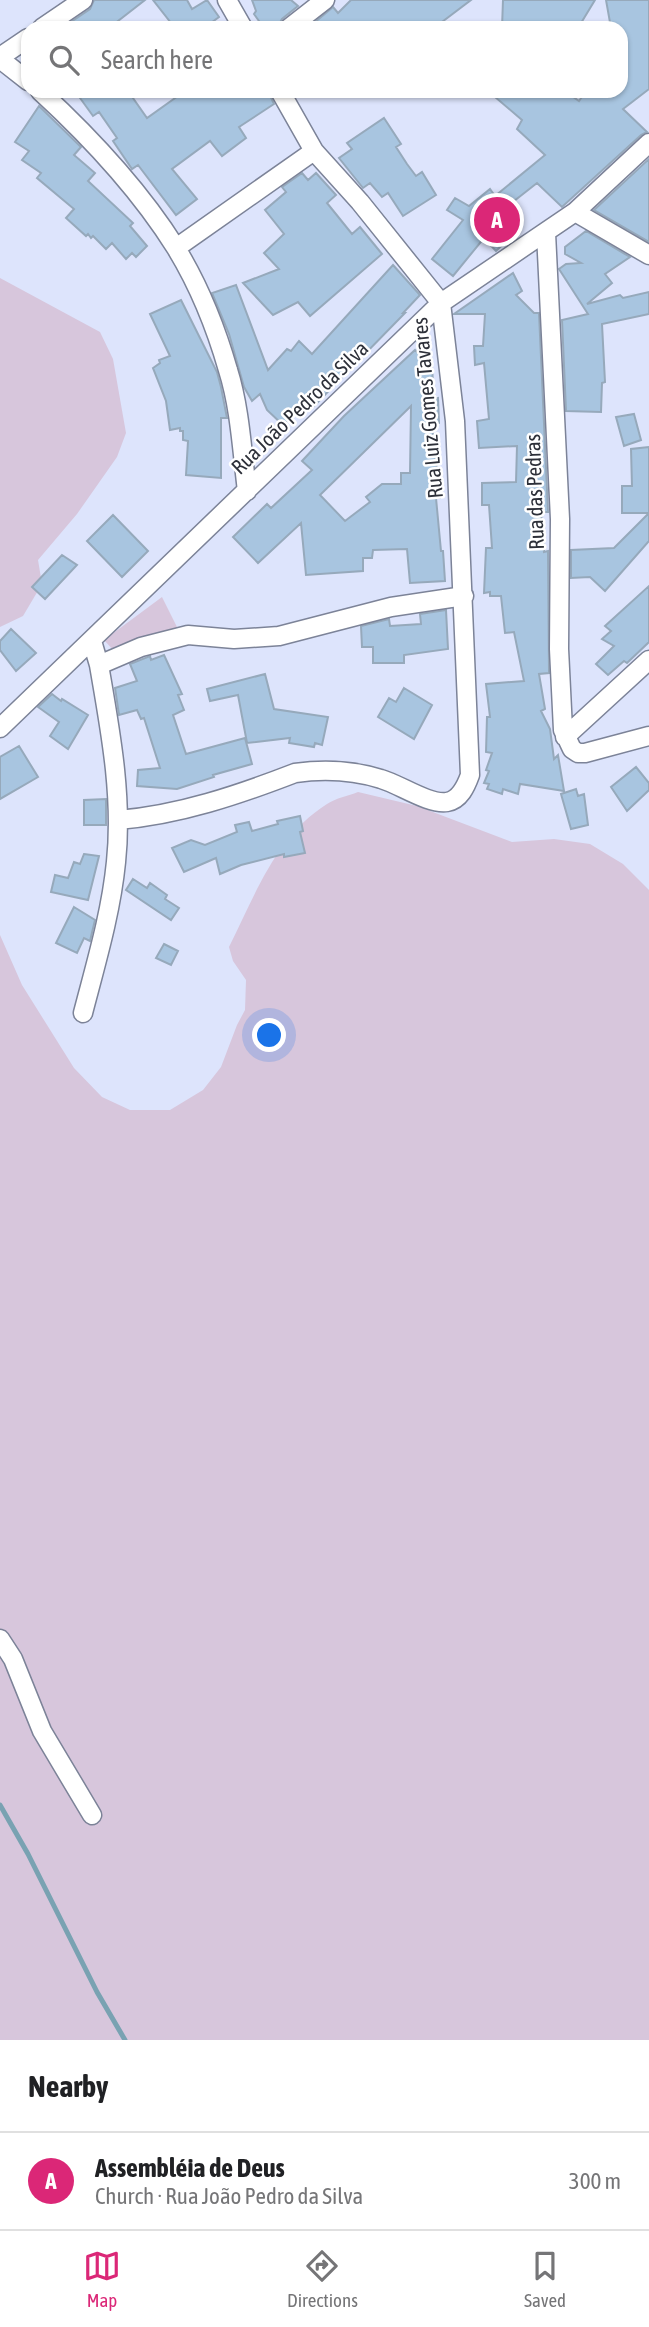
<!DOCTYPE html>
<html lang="en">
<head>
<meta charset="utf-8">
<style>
  :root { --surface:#fff; --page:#f6f6f6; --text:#202124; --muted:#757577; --line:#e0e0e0; --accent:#db2777 }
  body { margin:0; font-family:"Asap Condensed",sans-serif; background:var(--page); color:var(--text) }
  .you { position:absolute; left:270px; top:1036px; width:24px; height:24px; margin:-18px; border:5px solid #fff; border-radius:50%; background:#1a73e8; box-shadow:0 0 0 10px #1a73e833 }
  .badge { display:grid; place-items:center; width:46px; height:46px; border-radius:50%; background:var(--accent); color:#fff; font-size:23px; font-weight:700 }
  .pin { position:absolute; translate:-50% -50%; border:4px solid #fff; box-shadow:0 2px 7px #0006 }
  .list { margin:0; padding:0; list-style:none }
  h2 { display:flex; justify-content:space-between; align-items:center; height:91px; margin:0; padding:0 28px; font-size:30px }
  h2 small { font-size:23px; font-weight:400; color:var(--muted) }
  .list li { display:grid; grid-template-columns:46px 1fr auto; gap:21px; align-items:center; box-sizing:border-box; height:98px; padding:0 28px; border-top:2px solid var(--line) }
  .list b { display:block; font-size:26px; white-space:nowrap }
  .list p { margin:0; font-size:23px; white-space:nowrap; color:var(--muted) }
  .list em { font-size:23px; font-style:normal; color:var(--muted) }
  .icon { flex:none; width:38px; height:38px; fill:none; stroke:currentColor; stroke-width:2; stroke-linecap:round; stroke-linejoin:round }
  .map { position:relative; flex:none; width:649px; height:2040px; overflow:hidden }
  .search { position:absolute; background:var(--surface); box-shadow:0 2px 5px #0004; left:21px; right:21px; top:21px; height:77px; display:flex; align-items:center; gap:18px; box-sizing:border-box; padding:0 24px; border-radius:21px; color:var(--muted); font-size:26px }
  .sheet { height:189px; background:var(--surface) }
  nav { display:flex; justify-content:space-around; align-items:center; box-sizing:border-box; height:98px; border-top:2px solid var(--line); background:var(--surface); font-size:19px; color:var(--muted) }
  nav a { display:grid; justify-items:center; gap:4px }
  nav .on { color:var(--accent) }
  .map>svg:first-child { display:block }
</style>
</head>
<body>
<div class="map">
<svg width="649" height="2040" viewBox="0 0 649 2040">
  <rect width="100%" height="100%" fill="#dde4fc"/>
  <path fill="#d7c6dc" d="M 0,278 L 100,332 L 113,359 L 126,433 L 117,457 L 77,514 L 38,560 L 42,584 L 23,616 L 0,627 Z
    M 162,597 L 178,629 L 115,652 L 104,640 Z
    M 358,792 L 417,806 L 512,842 L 554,839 L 590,844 L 623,864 L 649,890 L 649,2040 L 0,2040 L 0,935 L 22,985 L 74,1068 L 102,1097 L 130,1110 L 170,1110 L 203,1090 L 221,1067 L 237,1025 L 245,1010 L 246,980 L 233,961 L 229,947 C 255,895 276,836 327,804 C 336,798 348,796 358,792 Z"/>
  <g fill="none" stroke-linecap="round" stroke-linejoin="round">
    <path stroke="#79a2b2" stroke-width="5" d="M 0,1805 L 28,1854 L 97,1992 L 125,2040"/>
  </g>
  <path fill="#a8c5e0" stroke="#96a9bb" stroke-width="2" fill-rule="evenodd" d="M 94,0 L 145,0 L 109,28 L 62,28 L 90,9 Z
    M 153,0 L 187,0 L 192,9 L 207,0 L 219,17 L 204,28 L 175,28 Z
    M 252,0 L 291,0 L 298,6 L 282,19 L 277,28 L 264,28 L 254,14 L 256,11 Z
    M 351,0 L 471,0 L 434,28 L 308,28 L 333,7 L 338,13 Z
    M 503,0 L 595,0 L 578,28 L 502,28 Z
    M 606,0 L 649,0 L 649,89 L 623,109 L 647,132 L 641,135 L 562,207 L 537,183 L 509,205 L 518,219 L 516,221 L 520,228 L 496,251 L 484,238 L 453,276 L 432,259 L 463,220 L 447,210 L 455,198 L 469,206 L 490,189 L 495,196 L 545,155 L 517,129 L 522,120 L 488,91 L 565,91 L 579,101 L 586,91 L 621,91 L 621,28 L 611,28 Z
    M 75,91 L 128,91 L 147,118 L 185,91 L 268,91 L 274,104 L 239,127 L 246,138 L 222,156 L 210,141 L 172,169 L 197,199 L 176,215 L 138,165 L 132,169 L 113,141 L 117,138 L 99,112 L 93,116 Z
    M 39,106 L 81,147 L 74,155 L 95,173 L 88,181 L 133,223 L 130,226 L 147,246 L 136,257 L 132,253 L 126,259 L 112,243 L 106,249 L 93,236 L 91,238 L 88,234 L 86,236 L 66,218 L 74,209 L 37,178 L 41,173 L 22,160 L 29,151 L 15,142 Z
    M 384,118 L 401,144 L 396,147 L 407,164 L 416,176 L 422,172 L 436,195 L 403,216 L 388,193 L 382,197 L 370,183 L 363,188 L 339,158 L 352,149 L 347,143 Z
    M 649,159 L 649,242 L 594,210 Z
    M 302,173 L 308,180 L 316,173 L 336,195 L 327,203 L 352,234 L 360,227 L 382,254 L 310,316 L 298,302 L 273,315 L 243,283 L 279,269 L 264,253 L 284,234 L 265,210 L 286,192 L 282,187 Z
    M 586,231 L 630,257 L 605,274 L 612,283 L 587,304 L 620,295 L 623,298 L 649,292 L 649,314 L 602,324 L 605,382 L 602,383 L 601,412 L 566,411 L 562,320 L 588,314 L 559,269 L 566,264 L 581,263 L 565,254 L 565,247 Z
    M 393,265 L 420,295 L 403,313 L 405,313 L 313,407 L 306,403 L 283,425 L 267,410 L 260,394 L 252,401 L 244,387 L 229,334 L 212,293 L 236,285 L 268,370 L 287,349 L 291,351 L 299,341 L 312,354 Z
    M 513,273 L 522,291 L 516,295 L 534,313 L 539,313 L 548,512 L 541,512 L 544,552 L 548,551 L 549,673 L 539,674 L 545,709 L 541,711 L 550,729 L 554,759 L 558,755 L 564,791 L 520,784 L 518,794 L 503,789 L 502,794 L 487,789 L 489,784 L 484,783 L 489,771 L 486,770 L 492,753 L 486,752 L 487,717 L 490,717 L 486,684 L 524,681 L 514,632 L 505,633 L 501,596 L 490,596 L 490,592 L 484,593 L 486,548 L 492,548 L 489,505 L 482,505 L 482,483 L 516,482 L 517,446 L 479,448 L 477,421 L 489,419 L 484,363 L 475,365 L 474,346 L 483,346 L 485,314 L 454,314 Z
    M 181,300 L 217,372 L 221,387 L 227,418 L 221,418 L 221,478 L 186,475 L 188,441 L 183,440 L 183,431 L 180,431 L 180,428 L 170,430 L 166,401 L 153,368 L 160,363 L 159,360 L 170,356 L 150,314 Z
    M 415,350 L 432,367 L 434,399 L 438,398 L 439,423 L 432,424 L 440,498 L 436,498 L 441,551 L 443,551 L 445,581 L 410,583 L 407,549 L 373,550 L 372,558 L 363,558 L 363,571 L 306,575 L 301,523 L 258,563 L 233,537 L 267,504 L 271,508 L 312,470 L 302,461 L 344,416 ZM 411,406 L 410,473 L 401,473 L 401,484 L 382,484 L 366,497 L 370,502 L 345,521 L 320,495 Z
    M 634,414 L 641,440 L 624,446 L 616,417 Z
    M 649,447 L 649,513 L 622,513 L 622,486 L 632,486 L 631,449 Z
    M 649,513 L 649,541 L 605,591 L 590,577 L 571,578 L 571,550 L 614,548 Z
    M 113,515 L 148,551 L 122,577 L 87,541 Z
    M 62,555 L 77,565 L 45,599 L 32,587 Z
    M 649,586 L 649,642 L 627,663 L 624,661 L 608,675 L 596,664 L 614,646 L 602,639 L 611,631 L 605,626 Z
    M 446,610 L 448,649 L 404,655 L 404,663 L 373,663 L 373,647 L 362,647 L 361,626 L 389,619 L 390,626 L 421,624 L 420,614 Z
    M 11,629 L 36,653 L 16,671 L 0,650 L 0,641 Z
    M 164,655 L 182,694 L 178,695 L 184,710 L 173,715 L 186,754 L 245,738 L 252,764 L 213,775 L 214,777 L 177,789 L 137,786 L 138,770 L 160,768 L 144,718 L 141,719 L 137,710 L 119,715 L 115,688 L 137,681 L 130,664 L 150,656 L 151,660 Z
    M 265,674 L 274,709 L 328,717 L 322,745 L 315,743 L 314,747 L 289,743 L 290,738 L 247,743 L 238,695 L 210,701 L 207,689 Z
    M 404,688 L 432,705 L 414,739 L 378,717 L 389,698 L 396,702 Z
    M 52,694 L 61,701 L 62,699 L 88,715 L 68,749 L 50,736 L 59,722 L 38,707 Z
    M 19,746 L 38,777 L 0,799 L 0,757 Z
    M 636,767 L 649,783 L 649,790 L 627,811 L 611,787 Z
    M 576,789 L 578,796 L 584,794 L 588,825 L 571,829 L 561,794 Z
    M 106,799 L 106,825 L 84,825 L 84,800 Z
    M 300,816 L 303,831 L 300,832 L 305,853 L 284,857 L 284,854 L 241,865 L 220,874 L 216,858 L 184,872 L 172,848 L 191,840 L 205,845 L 237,832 L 235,825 L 249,822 L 252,831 L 278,824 L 277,821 Z
    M 84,854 L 99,856 L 88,900 L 51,892 L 55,875 L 68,878 L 74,862 L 80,864 Z
    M 133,879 L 147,888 L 150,883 L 167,895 L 165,899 L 179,908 L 171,920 L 126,890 Z
    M 74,907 L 95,920 L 90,941 L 84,938 L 77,953 L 56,943 Z
    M 164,944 L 178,951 L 171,965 L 156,958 Z"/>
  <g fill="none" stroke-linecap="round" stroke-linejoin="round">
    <defs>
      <path id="minor" d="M 227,0 L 243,28
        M 42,28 L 83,0
        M 289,28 L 325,0
        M 0,57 L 28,38
        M 0,59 L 28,81
        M 40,91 C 90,137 139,189 176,248 C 198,284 216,328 228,370 C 240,408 242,451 247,491
        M 575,212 L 649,255
        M 546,233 L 560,519 L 559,649 L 563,730 L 572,749 L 578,753 L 585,753 L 649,736
        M 176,248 L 314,151
        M 92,641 L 99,665 L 141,647 L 188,635 L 234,639 L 279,636 L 391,607 L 464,596
        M 0,728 L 441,303 L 575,212 L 649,143
        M 565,737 L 649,660
        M 118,820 C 179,815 238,795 295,773 C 324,769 352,770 381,779 C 399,784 429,805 447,802 C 460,800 466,786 470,775 L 455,421 L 441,303 L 360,202 L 314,151 L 280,91
        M 83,1013 C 96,963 111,913 116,862 C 123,796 110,729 99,665
        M 0,1639 L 13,1659 L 42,1731 L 92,1815"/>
    </defs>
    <use href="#minor" stroke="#7c8398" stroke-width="21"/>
    <use href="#minor" stroke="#fff" stroke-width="18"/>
  </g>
  <g text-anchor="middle" stroke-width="5" stroke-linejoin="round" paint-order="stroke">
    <g font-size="21" fill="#2d3039" stroke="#fff">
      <text transform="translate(300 408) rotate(-44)" y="7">Rua João Pedro da Silva</text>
      <text transform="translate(428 408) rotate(-95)" y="7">Rua Luiz Gomes Tavares</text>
      <text transform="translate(535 492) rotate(-92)" y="7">Rua das Pedras</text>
    </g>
  </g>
</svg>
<div class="you"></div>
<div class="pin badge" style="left:497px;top:220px">A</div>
<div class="search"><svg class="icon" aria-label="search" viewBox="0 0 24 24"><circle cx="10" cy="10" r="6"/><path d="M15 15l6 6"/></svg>Search here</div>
</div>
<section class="sheet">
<h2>Nearby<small></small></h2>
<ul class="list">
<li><span class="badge">A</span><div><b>Assembléia de Deus</b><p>Church · Rua João Pedro da Silva</p></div><em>300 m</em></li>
</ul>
</section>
<nav>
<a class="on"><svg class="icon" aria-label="map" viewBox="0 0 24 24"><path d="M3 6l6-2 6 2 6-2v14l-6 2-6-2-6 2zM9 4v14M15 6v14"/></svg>Map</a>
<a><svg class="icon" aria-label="directions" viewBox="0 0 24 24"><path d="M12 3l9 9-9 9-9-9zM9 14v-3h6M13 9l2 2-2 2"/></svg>Directions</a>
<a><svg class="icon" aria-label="saved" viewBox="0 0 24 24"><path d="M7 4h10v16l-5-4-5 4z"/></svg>Saved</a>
</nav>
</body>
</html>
